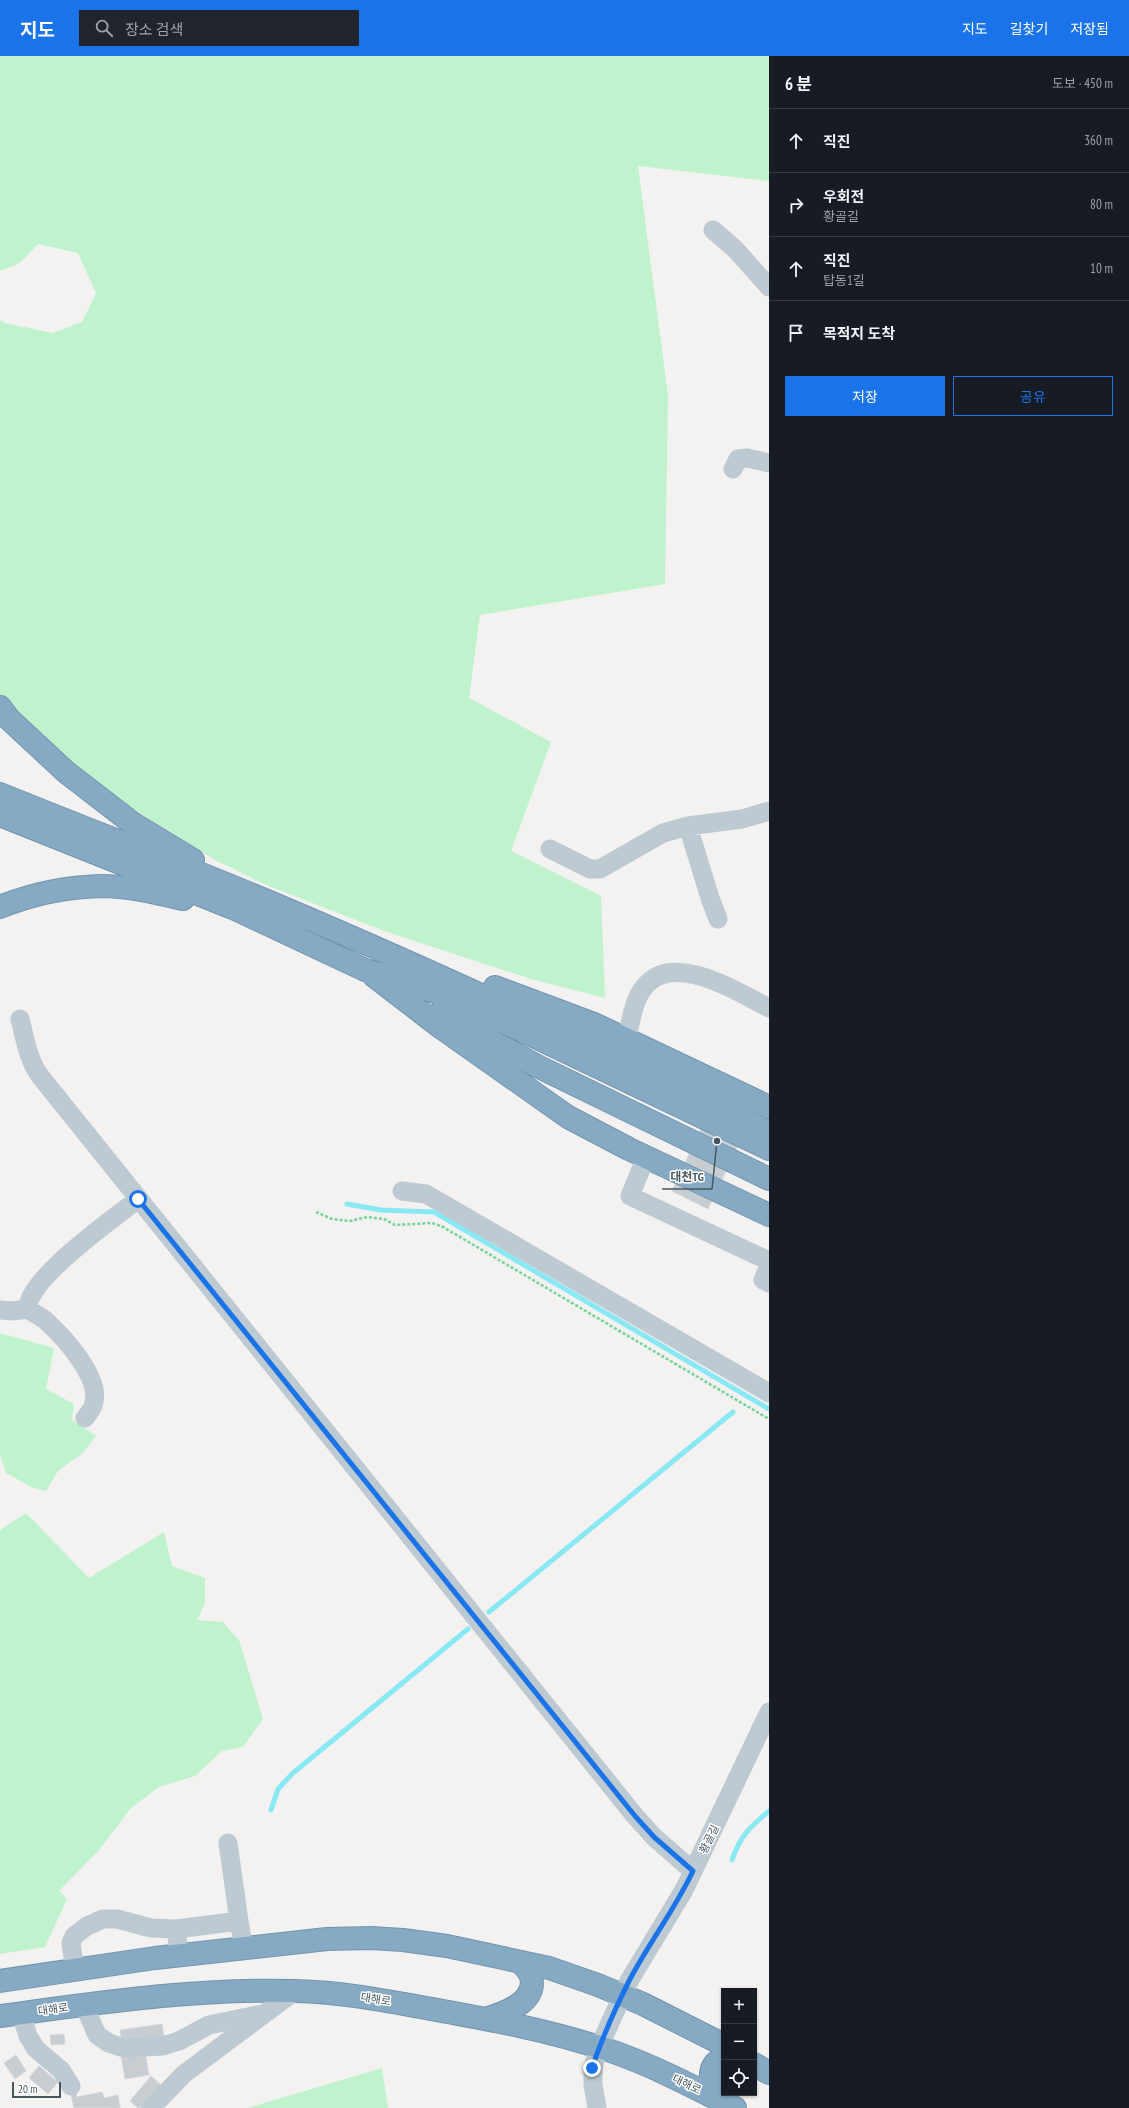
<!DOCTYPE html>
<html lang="ko">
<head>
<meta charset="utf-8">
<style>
  :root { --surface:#171b24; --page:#20242c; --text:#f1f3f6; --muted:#9ea1a6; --line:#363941; --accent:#1a73e8 }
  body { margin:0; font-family:"PT Sans Narrow","Noto Sans KR",sans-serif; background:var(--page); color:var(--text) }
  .controls { position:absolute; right:12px; bottom:12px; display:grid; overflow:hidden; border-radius:0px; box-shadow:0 1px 3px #0004 }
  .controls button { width:36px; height:36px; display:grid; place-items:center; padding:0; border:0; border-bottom:1px solid var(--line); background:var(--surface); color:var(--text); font:20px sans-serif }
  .scale { position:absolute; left:12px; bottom:10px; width:49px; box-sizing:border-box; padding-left:4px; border:2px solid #475760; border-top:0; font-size:11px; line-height:14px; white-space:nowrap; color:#475760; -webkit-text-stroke:3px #fff; paint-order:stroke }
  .stop { position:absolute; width:12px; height:12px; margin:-9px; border:3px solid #1a73e8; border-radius:50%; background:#fff }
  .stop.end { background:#1a73e8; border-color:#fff; box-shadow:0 1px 4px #0008 }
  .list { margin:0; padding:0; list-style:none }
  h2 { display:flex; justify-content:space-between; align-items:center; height:52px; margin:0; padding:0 16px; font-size:17px }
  h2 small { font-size:13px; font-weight:400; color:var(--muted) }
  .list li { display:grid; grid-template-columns:26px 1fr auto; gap:12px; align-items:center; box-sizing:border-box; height:64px; padding:0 16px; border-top:1px solid var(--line) }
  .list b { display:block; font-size:15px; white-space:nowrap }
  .list p { margin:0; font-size:13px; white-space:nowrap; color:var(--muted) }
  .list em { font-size:13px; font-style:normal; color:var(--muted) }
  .actions { display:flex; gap:8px; padding:12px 16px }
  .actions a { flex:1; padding:9px 0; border:1px solid var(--accent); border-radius:0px; text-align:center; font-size:14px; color:var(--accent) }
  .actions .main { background:var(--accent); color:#fff }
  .icon { flex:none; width:22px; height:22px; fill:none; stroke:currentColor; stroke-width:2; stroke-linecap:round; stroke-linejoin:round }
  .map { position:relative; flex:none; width:769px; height:2052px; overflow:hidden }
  header { display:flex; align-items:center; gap:24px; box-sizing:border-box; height:56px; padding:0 20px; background:var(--accent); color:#fff }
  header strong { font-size:19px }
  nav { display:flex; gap:22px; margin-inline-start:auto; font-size:14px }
  .search { width:280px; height:36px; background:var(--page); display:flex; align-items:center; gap:10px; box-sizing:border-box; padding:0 14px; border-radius:0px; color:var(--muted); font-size:15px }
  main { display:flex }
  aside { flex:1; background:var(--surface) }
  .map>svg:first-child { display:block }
</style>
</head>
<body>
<header>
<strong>지도</strong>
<div class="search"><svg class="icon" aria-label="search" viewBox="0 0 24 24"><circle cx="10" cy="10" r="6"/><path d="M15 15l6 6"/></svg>장소 검색</div>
<nav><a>지도</a><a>길찾기</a><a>저장됨</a></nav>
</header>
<main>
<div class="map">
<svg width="769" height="2052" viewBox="0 0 769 2052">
  <rect width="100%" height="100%" fill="#f4f1f1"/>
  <path fill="#bef3cd" d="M 0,0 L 769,0 L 769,125 L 638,110 L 668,340 L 665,528 L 480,559 L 469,642 L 551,686 L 511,795 L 601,840 L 605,942 L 531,923 L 384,875 L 264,828 L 217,805 L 130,751 L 80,716 L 0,638 L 0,264 L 5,267 L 53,277 L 82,266 L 96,237 L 78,197 L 38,188 L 20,207 L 0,215 Z
    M 0,1277 L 54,1292 L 46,1333 L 74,1348 L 72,1364 L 96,1380 L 84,1396 L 58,1415 L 46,1435 L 33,1432 L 6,1417 L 0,1399 Z
    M 26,1457 L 89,1522 L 164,1476 L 172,1510 L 205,1522 L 205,1547 L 197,1564 L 223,1566 L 239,1584 L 263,1663 L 243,1691 L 222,1695 L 195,1720 L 159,1731 L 131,1752 L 99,1794 L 59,1835 L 67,1843 L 45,1891 L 0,1898 L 0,1474 Z
    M 382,2012 L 388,2052 L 247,2052 Z"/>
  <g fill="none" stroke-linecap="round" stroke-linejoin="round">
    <path stroke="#88e8f3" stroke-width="5" d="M 347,1148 L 381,1154 L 434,1156 L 769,1353
      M 489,1556 L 733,1356
      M 271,1754 L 278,1733 L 293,1717 L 468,1573
      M 732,1804 C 740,1780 750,1771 769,1755"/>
  </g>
  <path fill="#c8cdd1" stroke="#d5d8dd" d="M 726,1018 L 763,1036 L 708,1153 L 672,1135 Z
    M 162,1968 L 164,1981 L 122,1987 L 120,1974 Z
    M 64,1978 L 65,1988 L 51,1989 L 50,1979 Z
    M 145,1996 L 149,2019 L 125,2023 L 121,1999 Z
    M 16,1999 L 26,2015 L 15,2023 L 4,2007 Z
    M 39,2010 L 58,2026 L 48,2038 L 29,2022 Z
    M 151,2020 L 161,2029 L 141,2052 L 138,2052 L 130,2045 Z
    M 102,2036 L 104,2042 L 118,2039 L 120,2052 L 74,2052 L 71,2038 L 76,2037 L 77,2041 Z"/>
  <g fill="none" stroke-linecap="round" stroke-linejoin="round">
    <defs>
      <path id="highway" d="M 0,651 L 9,663 L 66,716 L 132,767 L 193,804
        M 0,738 C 81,771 163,802 243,835 C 421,909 596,991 769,1076
        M 0,759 L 233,852 L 365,914 L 408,926 L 464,947 L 769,1093
        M 0,851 C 32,838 67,831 101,830 C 128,830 157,837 183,843
        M 374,920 L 439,970 L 568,1061 L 629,1093 L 769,1159
        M 495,931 L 594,968 L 769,1051
        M 440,957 L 537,1010 L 769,1123
        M 0,1925 L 155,1902 L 327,1883 L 371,1882 L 403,1884 L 447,1890 L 549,1912 L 598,1929 L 643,1948 L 724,1989
        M 0,1960 C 98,1947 196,1932 295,1935 C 339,1936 383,1944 426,1952 C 487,1963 549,1974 608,1994 C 652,2009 694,2031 735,2052
        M 485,1963 C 502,1958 538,1947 531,1921 C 530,1916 524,1910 521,1906
        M 754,2008 L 769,2017
        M 718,2043 C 711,2027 704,2011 724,2001"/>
    </defs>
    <use href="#highway" stroke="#7195af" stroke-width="24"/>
    <path stroke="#73d499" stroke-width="2.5" stroke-dasharray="3 2" stroke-linecap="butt" d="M 316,1156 L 332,1163 L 350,1165 L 367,1161 L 384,1163 L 395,1169 L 432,1167 L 443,1171 L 769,1363"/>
    <path stroke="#becad1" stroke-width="19" d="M 713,174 L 735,193 L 769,231
      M 733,413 L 738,403 L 747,402 L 769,407
      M 688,770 L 710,842 L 718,863
      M 550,793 L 590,813 L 600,813 L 663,777 L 688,770 L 742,763 L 769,755
      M 20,963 C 25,982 28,1004 40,1020 L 635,1760 L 654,1781 L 693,1815
      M 627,984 C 630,968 633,947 642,934 C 670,892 737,936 769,952
      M 646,1101 L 630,1140 L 769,1205
      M 402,1135 L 426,1138 L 769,1337
      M 769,1210 L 763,1224 L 769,1227
      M 0,1254 L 12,1255 L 28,1253
      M 85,1362 C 89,1357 93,1353 94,1346 C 100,1321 64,1281 46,1265 C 41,1260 34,1258 28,1253 C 25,1224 115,1162 138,1143
      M 228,1787 L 239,1865
      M 178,1900 L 177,1873 L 239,1865 L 244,1893
      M 75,1915 L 71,1887 L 74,1880 L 87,1870 L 103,1863 L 117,1863 L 151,1872 L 177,1873
      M 84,1949 L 97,1979 L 109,1987 L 124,1992 L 163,1990 L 179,1985 L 209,1969 L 262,1958
      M 21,1958 L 28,1980 L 36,1993 L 61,2014 L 71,2030
      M 151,2052 L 184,2018 L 295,1935
      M 597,2052 L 593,2029 L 593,2012 L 599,1991 L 629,1925 L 684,1834 L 769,1656"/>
    <use href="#highway" stroke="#86aac3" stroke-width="22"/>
  </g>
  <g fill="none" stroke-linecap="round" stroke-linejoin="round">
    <path stroke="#1a73e8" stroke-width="5" d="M 138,1143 L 635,1760 L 654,1781 L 693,1815 C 675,1853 649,1887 629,1925 C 615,1953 602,1982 592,2012"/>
  </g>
  <g text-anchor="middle" stroke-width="3" stroke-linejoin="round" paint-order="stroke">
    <g font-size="11" fill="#475760" stroke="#fff">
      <text transform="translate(709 1783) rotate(-64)" y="4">황골길</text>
      <text transform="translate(376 1943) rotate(9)" y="4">대해로</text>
      <text transform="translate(53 1953) rotate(-8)" y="4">대해로</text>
      <text transform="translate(687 2028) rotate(26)" y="4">대해로</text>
    </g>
  </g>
  <path fill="none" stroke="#475760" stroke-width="1.5" d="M717 1085L712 1133H662"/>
  <circle fill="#475760" stroke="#fff" stroke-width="1.5" cx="717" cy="1085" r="4"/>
  <g font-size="12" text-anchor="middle" font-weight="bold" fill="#475760" stroke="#fff" stroke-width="3" stroke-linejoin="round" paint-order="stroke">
    <text x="687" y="1125">대천TG</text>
  </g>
</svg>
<div class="controls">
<button>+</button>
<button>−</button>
<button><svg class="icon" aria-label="locate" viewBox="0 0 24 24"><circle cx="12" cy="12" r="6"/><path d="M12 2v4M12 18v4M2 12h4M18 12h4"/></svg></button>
</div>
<div class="scale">20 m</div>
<div class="stop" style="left:138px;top:1143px"></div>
<div class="stop end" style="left:592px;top:2012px"></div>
</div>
<aside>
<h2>6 분<small>도보 · 450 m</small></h2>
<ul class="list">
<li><svg class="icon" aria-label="ahead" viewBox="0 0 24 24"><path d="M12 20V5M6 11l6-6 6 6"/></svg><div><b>직진</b></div><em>360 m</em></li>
<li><svg class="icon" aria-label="right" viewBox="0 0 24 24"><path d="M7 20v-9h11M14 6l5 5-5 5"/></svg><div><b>우회전</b><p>황골길</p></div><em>80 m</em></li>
<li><svg class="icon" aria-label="ahead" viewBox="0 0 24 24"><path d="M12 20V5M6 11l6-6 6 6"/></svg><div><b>직진</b><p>탑동1길</p></div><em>10 m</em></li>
<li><svg class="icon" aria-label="arrive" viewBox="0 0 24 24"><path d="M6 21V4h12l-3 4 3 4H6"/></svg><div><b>목적지 도착</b></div></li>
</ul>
<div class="actions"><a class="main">저장</a><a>공유</a></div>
</aside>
</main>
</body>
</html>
